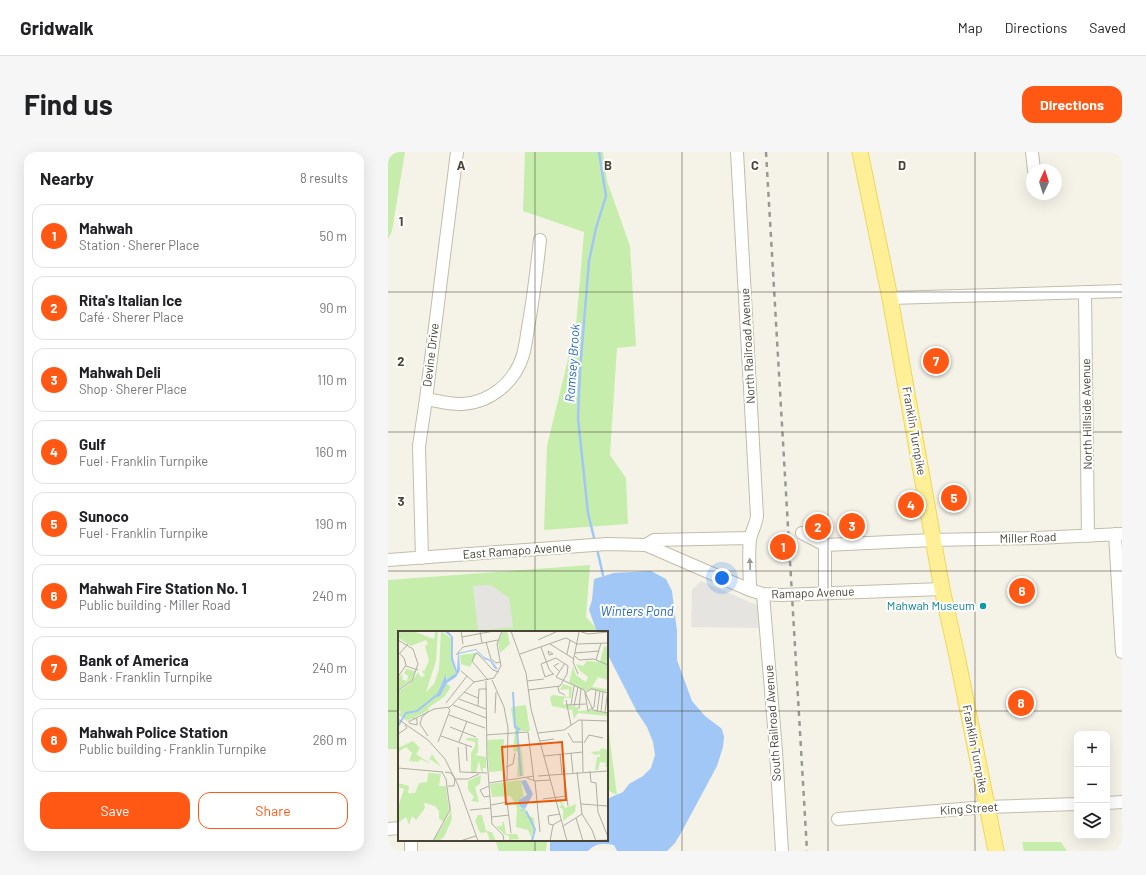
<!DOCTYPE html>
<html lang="en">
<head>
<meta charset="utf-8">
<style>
  :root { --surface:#fff; --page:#f6f6f6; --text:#202124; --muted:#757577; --line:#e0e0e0; --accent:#ff5815 }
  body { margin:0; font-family:Barlow,sans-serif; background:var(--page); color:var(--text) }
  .controls { position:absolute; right:12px; bottom:12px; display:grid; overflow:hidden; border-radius:8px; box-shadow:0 4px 16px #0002 }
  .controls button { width:36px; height:36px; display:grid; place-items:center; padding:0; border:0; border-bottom:1px solid var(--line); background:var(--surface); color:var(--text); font:20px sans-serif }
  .compass { position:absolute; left:638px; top:12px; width:36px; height:36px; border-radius:50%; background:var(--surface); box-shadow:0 4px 16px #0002; rotate:4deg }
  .you { position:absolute; left:334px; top:426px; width:14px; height:14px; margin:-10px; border:3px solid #fff; border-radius:50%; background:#1a73e8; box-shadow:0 0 0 6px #1a73e833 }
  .badge { display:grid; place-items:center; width:26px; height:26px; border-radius:50%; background:var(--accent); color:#fff; font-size:13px; font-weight:700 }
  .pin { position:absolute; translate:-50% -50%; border:2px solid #fff; box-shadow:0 1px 4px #0006 }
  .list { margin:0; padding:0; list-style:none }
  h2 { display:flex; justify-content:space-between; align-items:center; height:52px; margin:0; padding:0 16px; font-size:17px }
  h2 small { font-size:13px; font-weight:400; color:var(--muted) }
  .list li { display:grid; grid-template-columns:26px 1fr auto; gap:12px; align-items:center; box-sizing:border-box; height:64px; margin:0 8px 8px; padding:0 8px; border:1px solid var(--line); border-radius:12px }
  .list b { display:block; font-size:15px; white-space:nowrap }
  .list p { margin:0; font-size:13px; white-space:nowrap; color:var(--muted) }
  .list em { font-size:13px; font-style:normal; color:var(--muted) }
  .actions { display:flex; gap:8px; padding:12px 16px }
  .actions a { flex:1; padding:9px 0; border:1px solid var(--accent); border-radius:12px; text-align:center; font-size:14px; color:var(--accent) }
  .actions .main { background:var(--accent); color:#fff }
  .icon { flex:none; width:22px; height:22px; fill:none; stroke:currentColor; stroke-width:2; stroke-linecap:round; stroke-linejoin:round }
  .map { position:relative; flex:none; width:734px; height:699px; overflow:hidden; border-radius:12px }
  header { display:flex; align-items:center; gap:24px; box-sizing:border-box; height:56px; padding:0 20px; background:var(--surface); border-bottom:1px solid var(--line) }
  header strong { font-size:19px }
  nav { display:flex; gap:22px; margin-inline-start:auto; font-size:14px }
  .intro { display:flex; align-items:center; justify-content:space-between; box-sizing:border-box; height:96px; padding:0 24px }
  h1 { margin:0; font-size:28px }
  .button { padding:10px 18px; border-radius:12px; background:var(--accent); color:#fff; font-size:14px; font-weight:700 }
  main { display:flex; gap:24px; padding:0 24px }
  aside { flex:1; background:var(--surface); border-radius:12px; box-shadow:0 4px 16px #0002 }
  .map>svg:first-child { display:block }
</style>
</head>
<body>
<header>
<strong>Gridwalk</strong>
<nav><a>Map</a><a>Directions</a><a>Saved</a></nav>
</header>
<div class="intro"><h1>Find us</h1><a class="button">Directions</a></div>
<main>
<aside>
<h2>Nearby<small>8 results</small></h2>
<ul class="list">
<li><span class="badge">1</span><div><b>Mahwah</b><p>Station · Sherer Place</p></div><em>50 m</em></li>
<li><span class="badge">2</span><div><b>Rita's Italian Ice</b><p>Café · Sherer Place</p></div><em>90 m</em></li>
<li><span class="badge">3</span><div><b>Mahwah Deli</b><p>Shop · Sherer Place</p></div><em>110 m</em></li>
<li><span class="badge">4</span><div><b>Gulf</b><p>Fuel · Franklin Turnpike</p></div><em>160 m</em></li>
<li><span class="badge">5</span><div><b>Sunoco</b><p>Fuel · Franklin Turnpike</p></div><em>190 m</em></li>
<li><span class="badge">6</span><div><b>Mahwah Fire Station No. 1</b><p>Public building · Miller Road</p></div><em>240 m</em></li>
<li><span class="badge">7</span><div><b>Bank of America</b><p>Bank · Franklin Turnpike</p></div><em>240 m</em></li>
<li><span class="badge">8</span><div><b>Mahwah Police Station</b><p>Public building · Franklin Turnpike</p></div><em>260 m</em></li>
</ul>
<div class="actions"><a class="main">Save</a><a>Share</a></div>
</aside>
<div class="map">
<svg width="734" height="699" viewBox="0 0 734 699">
  <rect width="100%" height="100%" fill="#f5f3e8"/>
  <path fill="#c7edad" d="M 0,0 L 17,0 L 4,79 L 0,87 Z
    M 137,0 L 215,0 L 219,29 L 242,94 L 248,194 L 229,196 L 222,303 L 238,326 L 240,372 L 156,378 L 159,294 L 188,174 L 196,80 L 135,59 Z
    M 202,413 L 198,465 L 207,475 L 208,480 L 11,480 L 11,597 L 0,597 L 0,428 Z
    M 219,565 L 229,643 L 219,638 Z
    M 107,688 L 159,688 L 158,699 L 111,699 Z
    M 634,690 L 673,690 L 679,699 L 636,699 Z"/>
  <path fill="#e6e4e0" d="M 313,429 L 371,454 L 371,476 L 303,475 L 304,438 Z
    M 103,433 L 121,446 L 125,475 L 90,479 L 85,434 Z"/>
  <path fill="#a0c7f6" d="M 263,419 L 278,427 L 284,439 L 289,479 L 289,508 L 304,549 L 317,564 L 334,577 L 336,585 L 335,595 L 329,614 L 293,681 L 287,691 L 279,699 L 229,699 L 226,693 C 216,691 207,691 200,699 L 162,699 L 162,688 L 219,688 L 219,647 L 235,640 L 241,632 L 255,624 L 263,616 L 267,603 L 265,590 L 259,575 L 249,560 L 219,501 L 219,480 L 209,480 L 201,458 L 204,448 L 206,427 L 226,421 Z"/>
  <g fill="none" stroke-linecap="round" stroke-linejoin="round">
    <path stroke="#a0c7f6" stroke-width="2.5" d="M 207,390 L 200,361 L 190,266 L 192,219 L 201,109 L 208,76 L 218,44 L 211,0
      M 209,397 L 215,423"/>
    <defs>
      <path id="minor" d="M 349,0 L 369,364 C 368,373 363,380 362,388 C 360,404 362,422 362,438
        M 644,0 L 646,18
        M 697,140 L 700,384
        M 502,146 L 734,139
        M 38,247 C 50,249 63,253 75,252 C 103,250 127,230 135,203 C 138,192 139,181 141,170 C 146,142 149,115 152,88
        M 414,381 L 437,393 L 545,388 L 648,386 L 734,382
        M 727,382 L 734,500
        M 258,393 L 266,388 L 362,386
        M 34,406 L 31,294 L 38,247 L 69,0
        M 0,408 L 219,392 L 258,393 L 362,438 L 375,442 L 393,443 L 554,437
        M 437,441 L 437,393
        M 375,442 L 388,599 L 394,699
        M 719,651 L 734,650
        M 450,667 L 598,655 L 689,652
        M 0,677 L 11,676
        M 23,688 L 23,699"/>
      <path id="major" d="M 472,0 L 502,146 L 554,437 L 569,504 L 608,699"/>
    </defs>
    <use href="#minor" stroke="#c2bda9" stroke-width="14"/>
    <use href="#major" stroke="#eed65d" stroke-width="17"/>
    <use href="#minor" stroke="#fff" stroke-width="12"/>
    <use href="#major" stroke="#fff097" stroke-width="15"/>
    <path stroke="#989898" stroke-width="2.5" stroke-dasharray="5 5" stroke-linecap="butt" d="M 378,0 L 419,699"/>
  </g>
  <defs><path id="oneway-solid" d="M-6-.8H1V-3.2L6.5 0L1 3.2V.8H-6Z"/></defs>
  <use fill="#9b9890" href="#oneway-solid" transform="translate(362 412) rotate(-92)"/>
  <path fill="none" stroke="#494436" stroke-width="1" stroke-opacity="0.55" d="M 147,0 L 147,480M 294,0 L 294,699M 440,0 L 440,699M 587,0 L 587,699M 0,140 L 734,140M 0,280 L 734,280M 0,419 L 734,419M 0,559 L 11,559M 219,559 L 734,559M 147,688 L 147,699"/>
  <circle fill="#0f9aa8" stroke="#fff" stroke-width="1.5" cx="595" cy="454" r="4"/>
  <g text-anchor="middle" stroke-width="4" stroke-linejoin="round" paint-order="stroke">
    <g font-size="12" fill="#494436" stroke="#fff">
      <text transform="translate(360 194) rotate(-93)" y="4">North Railroad Avenue</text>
      <text transform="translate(43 203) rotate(-83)" y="4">Devine Drive</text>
      <text transform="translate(699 262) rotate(-91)" y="4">North Hillside Avenue</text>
      <text transform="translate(526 279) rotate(80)" y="4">Franklin Turnpike</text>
      <text transform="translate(640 386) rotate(-2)" y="4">Miller Road</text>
      <text transform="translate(129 399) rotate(-4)" y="4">East Ramapo Avenue</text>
      <text transform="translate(425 441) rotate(-2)" y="4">Ramapo Avenue</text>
      <text transform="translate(385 571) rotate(-94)" y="4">South Railroad Avenue</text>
      <text transform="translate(587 597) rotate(79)" y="4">Franklin Turnpike</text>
      <text transform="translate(581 657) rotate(-4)" y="4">King Street</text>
    </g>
    <g font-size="12" fill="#0d838f" stroke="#fff" text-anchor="end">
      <text x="587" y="458">Mahwah Museum</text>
    </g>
    <g font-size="13" font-style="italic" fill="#2569bf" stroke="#fff">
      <text transform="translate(184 211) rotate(-86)" y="5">Ramsey Brook</text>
      <text x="249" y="464">Winters Pond</text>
    </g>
  </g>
  <g transform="translate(10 479)">
    <rect width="210" height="210" fill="#f5f3e8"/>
    <path d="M 0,0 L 15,0 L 36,8 L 37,0 L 40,0 L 38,30 L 28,61 L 36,53 L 41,38 L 43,0 L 53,7 L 53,29 L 58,42 L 48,49 L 50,43 L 42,65 L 48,52 L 53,56 L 46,66 L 30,77 L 31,79 L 9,90 L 1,84 L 3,81 L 0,77 L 0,60 L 12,53 L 20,41 L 23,46 L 27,45 L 24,40 L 27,39 L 29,43 L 27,38 L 31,30 L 27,15 L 30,13 L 28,9 L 13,15 L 0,7 ZM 105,0 L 109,0 L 112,13 L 102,22 L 100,11 ZM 206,15 L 210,17 L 210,49 L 200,46 L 194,56 L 209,58 L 208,61 L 194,58 L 188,60 L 171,52 L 175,35 L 178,44 L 188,51 L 190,46 L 181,39 L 178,33 L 185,35 L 189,30 L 202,31 ZM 79,22 L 72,36 L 63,33 L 62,24 ZM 8,38 L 17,40 L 13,50 L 0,58 L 0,47 L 5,43 L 4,48 L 9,50 L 10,45 L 6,42 ZM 165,53 L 174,56 L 173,67 L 166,67 L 165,73 L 180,76 L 180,80 L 194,79 L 210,82 L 210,85 L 180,82 L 176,88 L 174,79 L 154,75 L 152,67 L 154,64 L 171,66 L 171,58 L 162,59 ZM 128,74 L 132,100 L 122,100 L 119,104 L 124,122 L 126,145 L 119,146 L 120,121 L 115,120 L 117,101 L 113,78 L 114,76 ZM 69,107 L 80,107 L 80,122 L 77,124 L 88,126 L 88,137 L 85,137 L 85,141 L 83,140 L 81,130 L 78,141 L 73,141 L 73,122 L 77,115 L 77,111 L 68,109 ZM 106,108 L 104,140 L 91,141 L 89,109 ZM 15,110 L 22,117 L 18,123 L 30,131 L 34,123 L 43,136 L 32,128 L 30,132 L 23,128 L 20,131 L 11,130 L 14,122 L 8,116 L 0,121 L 0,117 ZM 203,117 L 210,119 L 210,136 L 207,136 L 208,132 L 202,131 L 200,139 L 197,139 L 199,126 L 202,126 L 202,123 L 197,124 L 193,121 L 202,120 ZM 30,142 L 43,143 L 41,155 L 48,155 L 51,179 L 46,191 L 41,188 L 41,180 L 37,175 L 21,170 L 26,171 L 27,177 L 18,189 L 14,185 L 11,194 L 8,186 L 0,192 L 0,176 L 6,158 L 0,156 L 0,152 L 11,155 L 10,162 L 17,162 L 21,152 L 29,151 ZM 83,144 L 82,153 L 77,156 L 81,171 L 73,170 L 76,166 L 70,159 L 70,150 ZM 123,149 L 126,167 L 123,166 L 121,174 L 125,179 L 126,175 L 130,184 L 136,187 L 137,202 L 134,202 L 134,208 L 130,199 L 118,196 L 119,177 L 114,167 L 112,165 L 94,166 L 92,153 ZM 52,167 L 54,188 L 46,206 L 41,210 L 35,210 L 52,182 ZM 160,169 L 163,169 L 167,177 L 178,173 L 177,181 L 165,190 L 165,178 L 161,176 L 164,174 ZM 80,184 L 84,184 L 88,200 L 94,201 L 98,210 L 92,210 L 89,201 L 82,202 L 77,190 ZM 104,191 L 106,191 L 108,203 L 119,203 L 121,208 L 111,209 L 111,205 L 106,203 L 98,195 L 104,195 Z" fill="#c7edad"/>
    <path d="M 46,0 L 51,1 L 55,6 L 55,27 L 59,40 L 60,22 L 78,18 L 86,26 L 93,29 L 100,38 L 97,38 L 92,30 L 86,28 L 78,19 L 61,23 L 62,39 L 58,46 L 49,52 L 42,65 L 38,66 L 48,43 L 48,49 L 58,42 L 53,29 L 53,6 ZM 128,149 L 135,163 L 127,178 L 126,176 L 126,179 L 122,181 L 125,178 L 121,174 L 121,169 L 129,164 L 123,150 Z" fill="#a0c7f6"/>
    <path fill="none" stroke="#a0c7f6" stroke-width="2" d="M 115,61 L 117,96 L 121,98 L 119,100 L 123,145M 0,95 L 8,82 L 19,80 L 40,63M 128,180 L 137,198 L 134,210"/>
    <path fill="none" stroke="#b0ada1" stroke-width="1" d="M 63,0 L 65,13M 82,0 L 84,12M 113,0 L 128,42 L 133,78 L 169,210M 181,0 L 190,3 L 210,1M 64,6 L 96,0M 0,9 L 15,18 L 20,33 L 14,50 L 0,59M 140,9 L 160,0M 88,11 L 93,28 L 98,32 L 102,31M 152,13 L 176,28M 143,16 L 151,38 L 156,44M 150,20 L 155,23 L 151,24 ZM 0,21 L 6,27 L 8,34 L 0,46M 2,22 L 10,13M 177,22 L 201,20M 122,23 L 168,7 L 179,13 L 210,12M 169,23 L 172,9M 58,24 L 65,16 L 100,9M 177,25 L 181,29 L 196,28 L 210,34M 198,29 L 203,12M 161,32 L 156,35 L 162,41M 8,35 L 20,39M 63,40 L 76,51M 180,43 L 175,31 L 181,1M 158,46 L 186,59 L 195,79 L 210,82M 158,46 L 167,32M 90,49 L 74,30 L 77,23 L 79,22 L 95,39 L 101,41M 94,49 L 106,76 L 110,97 L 109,149M 88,50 L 89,127 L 94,193 L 105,204 L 106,210M 129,50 L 146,48M 160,55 L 161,61 L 167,64M 130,59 L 162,55 L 169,43 L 170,35 L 158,27 L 143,33 L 147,46 L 155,43M 198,59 L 196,76 L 190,80 L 187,62 L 193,58 L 194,58 L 210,62M 66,61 L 80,67M 61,68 L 88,78M 168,69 L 173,94M 48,72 L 69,45M 55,74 L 88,87M 168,74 L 188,73M 173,74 L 176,55M 80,75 L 81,58 L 89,58M 176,75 L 180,56M 181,78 L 183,57M 199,81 L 202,60M 203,81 L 205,61M 207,81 L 210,58M 97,82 L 98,61M 51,84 L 87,97M 0,88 L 30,109 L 47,128 L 60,154 L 80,210M 184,89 L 185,141M 10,91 L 36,78 L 52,76 L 76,51 L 96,47 L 103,35 L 99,13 L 104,0M 11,92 L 19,94 L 19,88 L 15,87M 52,96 L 78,106M 140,102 L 166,99 L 181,89 L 210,90M 170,102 L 175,111 L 185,111M 0,103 L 9,97 L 7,94M 88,104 L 130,101 L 136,150M 30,105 L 22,93 L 24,86 L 31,80M 43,105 L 74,116M 142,110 L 156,108M 40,111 L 52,79 L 50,77M 61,111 L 69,90M 186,112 L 191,104 L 205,107M 68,114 L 69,130M 60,116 L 62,141 L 89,142M 173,122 L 175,142M 162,123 L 164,143M 146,125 L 185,121M 108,136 L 115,133 L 117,122M 0,137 L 45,141M 192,140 L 193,151 L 198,152 L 200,181 L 210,206M 47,141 L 53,142 L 57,148 L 56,155 L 50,155M 179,141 L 184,183 L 194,199 L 198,210M 166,143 L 170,175M 140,145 L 210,140M 129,147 L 137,150 L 152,149M 56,148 L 70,148 L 81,143M 137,150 L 142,201M 91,152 L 136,145M 91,155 L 82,159 L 86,166 L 92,165M 145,168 L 169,165M 183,173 L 210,175M 93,174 L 109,171 L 113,202M 72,179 L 93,177M 94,186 L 111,184M 178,187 L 185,210M 155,194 L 151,193 L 150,185 L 162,183M 165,195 L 184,183M 35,210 L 52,179 L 48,148 L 44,141M 62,210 L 78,205M 152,210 L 155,194 L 163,189M 157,210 L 182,210M 189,210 L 210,209"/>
    <path fill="#e8590c" fill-opacity="0.15" stroke="#e8590c" stroke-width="2" d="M 164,111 L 168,169 L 108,173 L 104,116 Z"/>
    <rect width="210" height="210" fill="none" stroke="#494436" stroke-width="2"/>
  </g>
  <g font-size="13" text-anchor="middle" font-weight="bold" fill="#494436" stroke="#fff" stroke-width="4" stroke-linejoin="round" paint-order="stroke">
    <text x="73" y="18">A</text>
    <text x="220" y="18">B</text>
    <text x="367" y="18">C</text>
    <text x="514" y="18">D</text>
    <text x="13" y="74">1</text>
    <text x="13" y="214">2</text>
    <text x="13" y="354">3</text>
  </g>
</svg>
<div class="controls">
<button>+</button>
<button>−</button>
<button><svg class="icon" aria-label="layers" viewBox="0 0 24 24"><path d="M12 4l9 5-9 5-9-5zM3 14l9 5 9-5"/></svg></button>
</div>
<svg class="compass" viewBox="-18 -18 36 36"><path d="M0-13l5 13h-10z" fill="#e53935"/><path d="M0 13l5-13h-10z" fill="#757577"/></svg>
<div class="you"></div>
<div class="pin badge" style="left:395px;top:395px">1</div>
<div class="pin badge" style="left:430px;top:375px">2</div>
<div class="pin badge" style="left:464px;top:374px">3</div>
<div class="pin badge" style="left:523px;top:353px">4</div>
<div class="pin badge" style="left:566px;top:346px">5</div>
<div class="pin badge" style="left:634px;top:439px">6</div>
<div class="pin badge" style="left:548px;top:209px">7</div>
<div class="pin badge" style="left:633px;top:551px">8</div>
</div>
</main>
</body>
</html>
